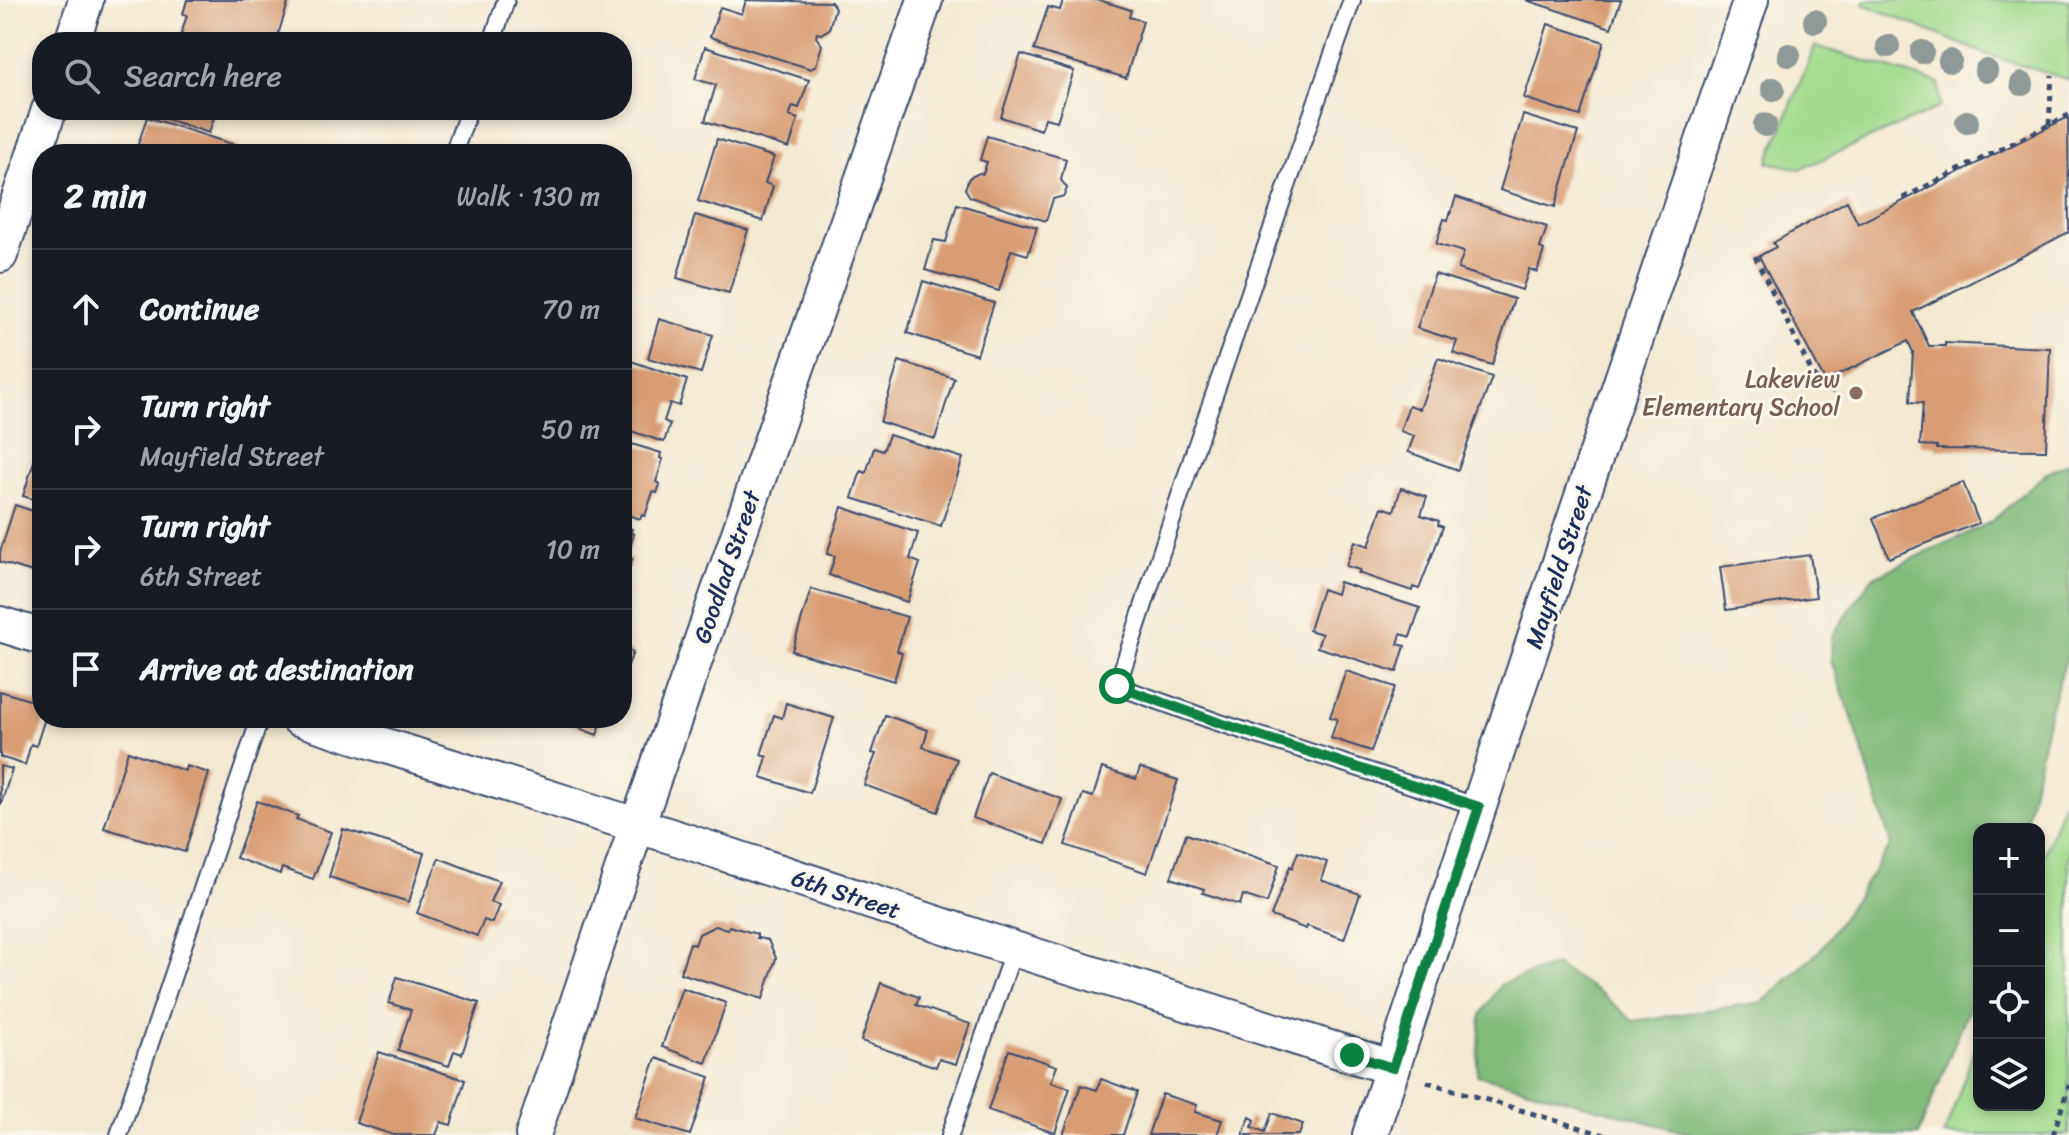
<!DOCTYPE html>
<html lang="en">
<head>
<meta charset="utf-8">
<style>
  :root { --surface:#171b24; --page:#242831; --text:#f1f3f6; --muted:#9ea1a6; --line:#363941 }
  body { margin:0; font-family:Sriracha,sans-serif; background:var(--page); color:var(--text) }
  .controls { position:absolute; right:24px; bottom:24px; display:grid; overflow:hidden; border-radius:16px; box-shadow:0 4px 12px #0003 }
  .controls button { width:72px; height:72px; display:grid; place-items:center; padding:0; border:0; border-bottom:2px solid var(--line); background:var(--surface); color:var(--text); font:40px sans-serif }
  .stop { position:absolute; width:24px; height:24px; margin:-18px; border:6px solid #0b8043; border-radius:50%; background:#fff }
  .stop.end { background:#0b8043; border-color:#fff; box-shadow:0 2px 8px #0008 }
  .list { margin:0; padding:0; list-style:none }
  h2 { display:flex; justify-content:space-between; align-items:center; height:104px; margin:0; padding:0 32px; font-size:34px }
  h2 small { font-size:26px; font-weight:400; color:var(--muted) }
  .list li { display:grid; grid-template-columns:52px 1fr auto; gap:24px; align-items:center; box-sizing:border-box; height:120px; padding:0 32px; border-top:2px solid var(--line) }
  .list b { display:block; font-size:30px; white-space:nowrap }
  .list p { margin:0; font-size:26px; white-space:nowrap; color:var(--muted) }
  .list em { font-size:26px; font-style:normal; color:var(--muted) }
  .icon { flex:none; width:44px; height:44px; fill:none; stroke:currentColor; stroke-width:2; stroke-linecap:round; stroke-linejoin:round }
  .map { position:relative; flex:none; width:2069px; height:1135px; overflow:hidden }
  .search { position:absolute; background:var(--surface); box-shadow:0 4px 12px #0003; left:32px; top:32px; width:600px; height:88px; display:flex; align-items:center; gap:20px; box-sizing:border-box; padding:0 28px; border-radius:32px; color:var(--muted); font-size:30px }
  .panel { position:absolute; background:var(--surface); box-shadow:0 4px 12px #0003; left:32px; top:144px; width:600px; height:584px; border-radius:32px }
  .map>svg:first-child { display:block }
</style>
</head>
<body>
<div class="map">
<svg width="2069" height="1135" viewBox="0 0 2069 1135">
  <rect width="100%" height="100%" fill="#fbf7ec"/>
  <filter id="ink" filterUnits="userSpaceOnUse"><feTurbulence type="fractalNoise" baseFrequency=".0125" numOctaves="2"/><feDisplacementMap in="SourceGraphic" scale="16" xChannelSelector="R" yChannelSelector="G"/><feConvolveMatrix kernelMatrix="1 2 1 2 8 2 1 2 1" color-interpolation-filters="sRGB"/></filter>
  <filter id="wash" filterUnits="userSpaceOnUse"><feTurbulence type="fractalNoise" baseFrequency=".006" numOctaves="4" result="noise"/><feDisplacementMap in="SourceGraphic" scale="32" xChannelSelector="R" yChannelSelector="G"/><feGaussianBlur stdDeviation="1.8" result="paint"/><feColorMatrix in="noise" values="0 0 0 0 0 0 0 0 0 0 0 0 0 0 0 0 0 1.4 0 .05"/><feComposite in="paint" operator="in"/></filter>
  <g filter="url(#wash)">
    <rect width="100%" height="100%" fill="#f3e9d1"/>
    <path fill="#a3dc8f" stroke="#5f8676" stroke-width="2" d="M 1865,0 L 2069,0 L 2069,80 L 1988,55 L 1863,4 Z
      M 1815,46 L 1939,83 L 1940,107 L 1801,169 L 1768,162 Z
      M 2069,785 L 2069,1135 L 1944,1135 L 1979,1037 L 1979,1105 L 2039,1105 L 2039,869 Z"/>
    <path fill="#82bc7a" stroke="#4e766c" stroke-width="2" d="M 2069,462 L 2069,651 L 2051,706 L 2024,829 L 1979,829 L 1979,983 L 1918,1135 L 1695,1135 L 1477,1075 L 1481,1015 L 1501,984 L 1555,965 L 1602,994 L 1633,1021 L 1763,1002 L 1821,949 L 1891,845 L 1854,723 L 1831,661 L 1832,636 L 1872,578 L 1991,522 L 2045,474 Z"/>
    <g id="blocks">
      <path fill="#d89d75" d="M 187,0 L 289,0 L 277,38 L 280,39 L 280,42 L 183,42 L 179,41 L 187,15 L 183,14 Z
        M 746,0 L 831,2 L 835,8 L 829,29 L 821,34 L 817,33 L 816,37 L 822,45 L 816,65 L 811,69 L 710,37 L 720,7 L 742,14 Z
        M 1063,0 L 1099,0 L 1131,10 L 1129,17 L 1143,21 L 1126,78 L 1034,50 L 1048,7 L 1060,10 Z
        M 1526,0 L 1621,0 L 1611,28 Z
        M 1548,24 L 1604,42 L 1580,116 L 1524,98 Z
        M 705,47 L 809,80 L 799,108 L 793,106 L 789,116 L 798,119 L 789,148 L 705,121 L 716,85 L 695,79 Z
        M 1021,54 L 1074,71 L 1057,121 L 1045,118 L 1041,130 L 1001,117 Z
        M 139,110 L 216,110 L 209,133 Z
        M 1523,115 L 1578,132 L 1555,207 L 1500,190 Z
        M 147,117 L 238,146 L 236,154 L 135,154 Z
        M 2068,117 L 2069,232 L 1913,312 L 1929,346 L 1945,346 L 1945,343 L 2050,348 L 2046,450 L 1937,449 L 1937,446 L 1920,445 L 1923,403 L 1910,402 L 1913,352 L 1908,341 L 1825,381 L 1759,256 L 1776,247 L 1773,243 L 1847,201 L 1858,224 Z
        M 987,136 L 1066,159 L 1061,180 L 1067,188 L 1064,196 L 1053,199 L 1046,221 L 970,197 L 965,189 L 969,178 L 979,173 L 983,174 L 987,162 L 980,160 Z
        M 717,139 L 774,157 L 765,183 L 773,186 L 763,221 L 698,201 Z
        M 1456,197 L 1547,227 L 1540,248 L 1544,250 L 1537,272 L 1529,269 L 1522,290 L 1458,269 L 1464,252 L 1436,244 L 1444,219 L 1448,220 Z
        M 957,204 L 1037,227 L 1028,255 L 1011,250 L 999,291 L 925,270 L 934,240 L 946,242 Z
        M 695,215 L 748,230 L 729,293 L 677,278 Z
        M 1435,274 L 1514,299 L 1492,365 L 1453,353 L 1457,341 L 1417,328 Z
        M 923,281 L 994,303 L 977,355 L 907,333 Z
        M 659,319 L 713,335 L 701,373 L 648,358 Z
        M 622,358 L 687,380 L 679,406 L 670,403 L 664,421 L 670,424 L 664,442 L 622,428 Z
        M 1438,358 L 1492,377 L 1458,470 L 1408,452 L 1414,436 L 1400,431 L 1409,405 L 1420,409 Z
        M 899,361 L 954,378 L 935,439 L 880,422 Z
        M 889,435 L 963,458 L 941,526 L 852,498 L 861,471 L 866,473 L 874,448 L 883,451 Z
        M 41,439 L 42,440 L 42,502 L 23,496 Z
        M 622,441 L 661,453 L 660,458 L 663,459 L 656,482 L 660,484 L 657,493 L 653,492 L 645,516 L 642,515 L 640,519 L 622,513 Z
        M 1963,482 L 1979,523 L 1889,558 L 1873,518 Z
        M 1401,488 L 1427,497 L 1421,515 L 1439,521 L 1438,525 L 1443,527 L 1419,589 L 1413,587 L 1412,591 L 1358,573 L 1360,570 L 1346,566 L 1355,541 L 1369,546 L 1382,507 L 1394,511 Z
        M 15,505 L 42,514 L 42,570 L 39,574 L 0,562 L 0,552 Z
        M 842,507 L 918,533 L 910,559 L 920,563 L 907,602 L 829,575 L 835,556 L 827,554 Z
        M 622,526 L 632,529 L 631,533 L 634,534 L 627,558 L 632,559 L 629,569 L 622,566 Z
        M 1810,555 L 1816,597 L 1726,610 L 1720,567 Z
        M 1339,582 L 1420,608 L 1410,637 L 1401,634 L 1398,644 L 1405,646 L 1397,672 L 1317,647 L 1322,634 L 1309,630 L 1322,589 L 1336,594 Z
        M 811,589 L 907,617 L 897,651 L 902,653 L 894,681 L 792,651 Z
        M 622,648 L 633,652 L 622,681 Z
        M 1346,671 L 1395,687 L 1371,751 L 1331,738 L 1337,719 L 1330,717 Z
        M 0,691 L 42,704 L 42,718 L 45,718 L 36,746 L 31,744 L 25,765 L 0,757 Z
        M 786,703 L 834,718 L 810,793 L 761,777 L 767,757 L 761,755 L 774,715 L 782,718 Z
        M 885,715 L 928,730 L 923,747 L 957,759 L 938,812 L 864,785 L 876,754 L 872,753 Z
        M 553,718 L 603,718 L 597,735 Z
        M 128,751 L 185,771 L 186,766 L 209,773 L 185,852 L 104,828 Z
        M 0,766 L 12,769 L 1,804 L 0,804 Z
        M 1102,768 L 1136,779 L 1140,768 L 1178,780 L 1147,873 L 1065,845 L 1083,794 L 1093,797 Z
        M 989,773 L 1062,799 L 1046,844 L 973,818 Z
        M 257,801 L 298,816 L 296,819 L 331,832 L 313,879 L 282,868 L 280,874 L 236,858 Z
        M 343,829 L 424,853 L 409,902 L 329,877 Z
        M 1186,834 L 1279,865 L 1267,903 L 1243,895 L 1240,905 L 1203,893 L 1204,889 L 1171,878 Z
        M 1298,852 L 1327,862 L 1321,880 L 1360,894 L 1344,939 L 1307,926 L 1306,929 L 1271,916 L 1290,866 L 1292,868 Z
        M 439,858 L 499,881 L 490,902 L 499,905 L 492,923 L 484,920 L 477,936 L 417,913 Z
        M 715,926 L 728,929 L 729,926 L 757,934 L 757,938 L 768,940 L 776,958 L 763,999 L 680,973 L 690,943 L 695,945 L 699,934 Z
        M 397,977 L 479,1003 L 462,1054 L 454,1051 L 449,1066 L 398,1050 L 411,1010 L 389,1003 Z
        M 881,983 L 919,997 L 916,1005 L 970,1024 L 956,1064 L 939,1059 L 936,1067 L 861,1041 Z
        M 682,988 L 726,1003 L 706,1063 L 662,1047 Z
        M 1009,1050 L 1057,1066 L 1051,1082 L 1070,1088 L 1055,1133 L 988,1110 Z
        M 379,1052 L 465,1080 L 451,1125 L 441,1122 L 436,1135 L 394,1135 L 356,1123 Z
        M 656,1058 L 710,1077 L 690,1135 L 635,1118 Z
        M 1101,1079 L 1137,1092 L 1123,1135 L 1063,1135 L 1081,1085 L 1097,1090 Z
        M 1162,1094 L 1197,1105 L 1195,1112 L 1222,1120 L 1217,1135 L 1148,1135 Z
        M 1272,1113 L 1303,1124 L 1299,1135 L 1243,1135 L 1250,1117 L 1255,1120 L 1252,1127 L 1265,1132 Z"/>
    </g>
  </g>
  <g filter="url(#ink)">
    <use href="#blocks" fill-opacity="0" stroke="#3b4b6f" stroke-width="2"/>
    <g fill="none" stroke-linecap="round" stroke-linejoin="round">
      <defs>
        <path id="service" d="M 1352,0 L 1197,444 L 1117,686 L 1217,722 L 1479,807
          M 492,42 L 506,0
          M 453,154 L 469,110
          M 119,1135 L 260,718
          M 950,1135 L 1014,949"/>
        <path id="minor" d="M 72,42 L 86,0
          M 0,255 L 49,110
          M 0,624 L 42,637
          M 298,718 L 683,840 L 1014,949 L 1393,1068
          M 533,1135 L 637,826 L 925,0
          M 1370,1135 L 1564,550 L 1751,0"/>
      </defs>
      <use href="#service" stroke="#3b4b6f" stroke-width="20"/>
      <use href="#minor" stroke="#3b4b6f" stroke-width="38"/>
      <path stroke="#3b4b6f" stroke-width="5" stroke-dasharray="6 6" stroke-linecap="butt" d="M 2049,125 L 2052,75
        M 1903,198 L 2069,115
        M 1755,256 L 1814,377 L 1834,392
        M 1427,1082 L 1604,1135
        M 2053,1135 L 2069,1085"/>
      <use href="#service" stroke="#fff" stroke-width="16"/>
      <use href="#minor" stroke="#fff" stroke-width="34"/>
    </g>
    <g fill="#8f9a98">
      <circle cx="1815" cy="21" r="12"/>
      <circle cx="1888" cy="46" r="12"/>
      <circle cx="1922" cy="52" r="12"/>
      <circle cx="1789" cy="55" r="12"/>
      <circle cx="1950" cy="61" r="12"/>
      <circle cx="1986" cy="71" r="12"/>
      <circle cx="2022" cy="84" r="12"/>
      <circle cx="1773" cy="89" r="12"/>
      <circle cx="1967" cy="122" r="12"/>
      <circle cx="1765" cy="125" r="12"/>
    </g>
  </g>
  <g fill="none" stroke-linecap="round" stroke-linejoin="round" filter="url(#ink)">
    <path stroke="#0b8043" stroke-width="10" d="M 1117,686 L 1217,722 L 1479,807 L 1393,1068 L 1352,1055"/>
  </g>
  <circle fill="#8d6e63" stroke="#fbf7ec" stroke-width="3" cx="1856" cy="393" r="8"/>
  <g text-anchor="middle" stroke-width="6" stroke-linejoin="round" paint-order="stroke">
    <g font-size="24" fill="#785e54" stroke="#fbf7ec" text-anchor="end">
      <text x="1840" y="387">Lakeview<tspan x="1840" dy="28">Elementary School</tspan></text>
    </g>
    <g font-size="24" fill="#1b2f5e" stroke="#fbf7ec">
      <text transform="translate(727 567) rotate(-71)" y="8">Goodlad Street</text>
      <text transform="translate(1559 567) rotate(-72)" y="8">Mayfield Street</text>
      <text transform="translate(846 894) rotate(18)" y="8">6th Street</text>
    </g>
  </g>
</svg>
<div class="controls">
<button>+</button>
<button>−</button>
<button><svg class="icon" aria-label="locate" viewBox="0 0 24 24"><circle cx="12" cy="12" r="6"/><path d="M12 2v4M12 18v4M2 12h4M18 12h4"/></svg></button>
<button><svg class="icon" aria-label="layers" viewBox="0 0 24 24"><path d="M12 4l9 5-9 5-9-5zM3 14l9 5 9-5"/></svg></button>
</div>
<div class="stop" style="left:1117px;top:686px"></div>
<div class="stop end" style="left:1352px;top:1055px"></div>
<div class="search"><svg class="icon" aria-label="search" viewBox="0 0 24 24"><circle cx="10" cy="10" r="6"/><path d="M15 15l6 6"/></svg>Search here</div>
<section class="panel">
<h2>2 min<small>Walk · 130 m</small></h2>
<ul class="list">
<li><svg class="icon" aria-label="ahead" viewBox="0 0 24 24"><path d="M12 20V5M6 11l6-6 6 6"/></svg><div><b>Continue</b></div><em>70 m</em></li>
<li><svg class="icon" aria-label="right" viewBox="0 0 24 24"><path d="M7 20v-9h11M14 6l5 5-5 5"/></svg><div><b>Turn right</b><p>Mayfield Street</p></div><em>50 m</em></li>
<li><svg class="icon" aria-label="right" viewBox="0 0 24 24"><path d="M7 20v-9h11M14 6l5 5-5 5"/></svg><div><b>Turn right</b><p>6th Street</p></div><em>10 m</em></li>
<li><svg class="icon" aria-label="arrive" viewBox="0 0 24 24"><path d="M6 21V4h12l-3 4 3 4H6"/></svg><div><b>Arrive at destination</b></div></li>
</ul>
</section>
</div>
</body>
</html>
